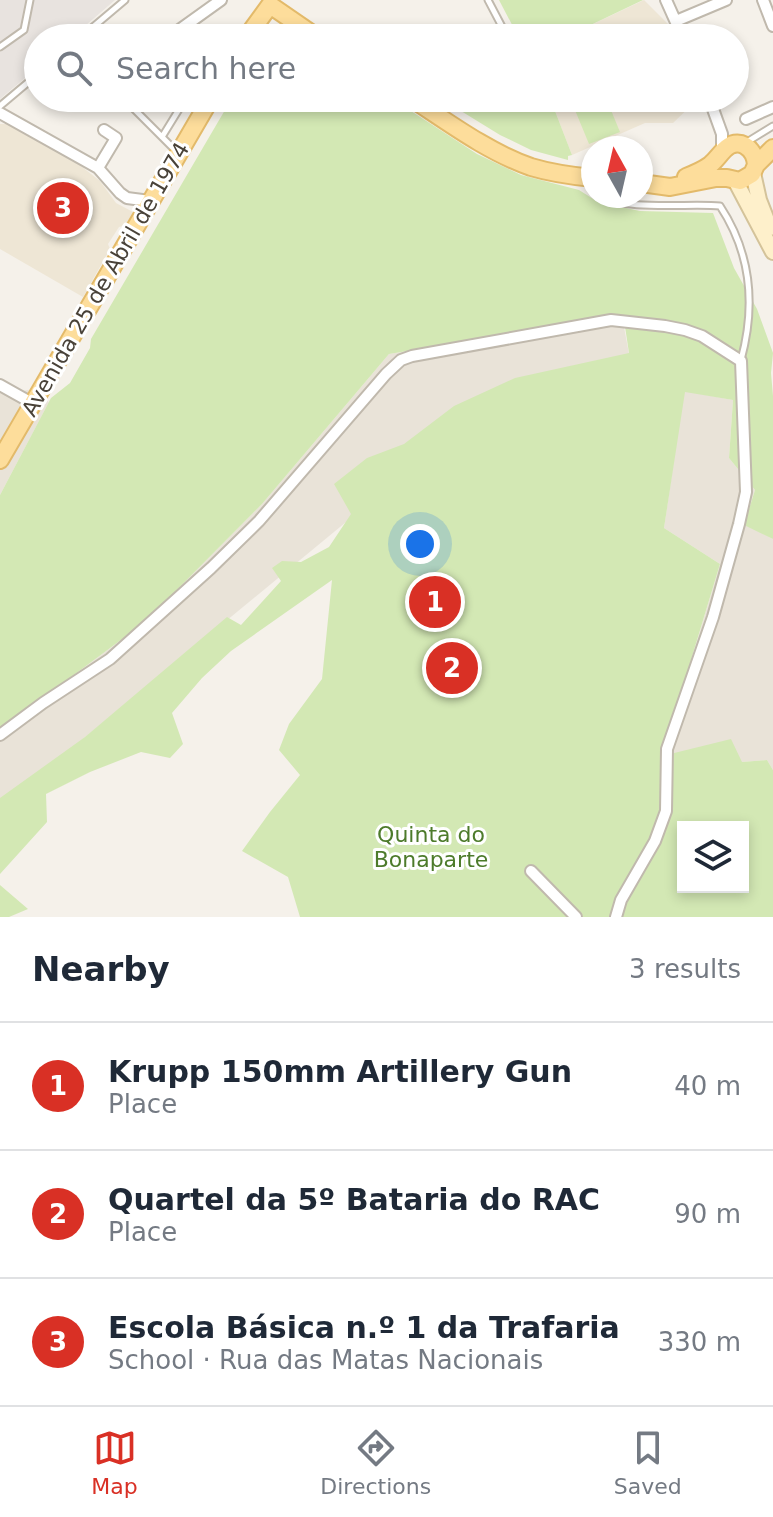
<!DOCTYPE html>
<html lang="en">
<head>
<meta charset="utf-8">
<style>
  :root { --surface:#fff; --page:#f6f6f7; --text:#1f2937; --muted:#747a83; --line:#e0e1e3; --accent:#d93025 }
  body { margin:0; font-family:"DejaVu Sans",sans-serif; background:var(--page); color:var(--text) }
  .controls { position:absolute; right:24px; bottom:24px; display:grid; overflow:hidden; border-radius:0px; box-shadow:0 4px 12px #0003 }
  .controls button { width:72px; height:72px; display:grid; place-items:center; padding:0; border:0; border-bottom:2px solid var(--line); background:var(--surface); color:var(--text); font:40px sans-serif }
  .compass { position:absolute; left:581px; top:136px; width:72px; height:72px; border-radius:50%; background:var(--surface); box-shadow:0 4px 12px #0003; rotate:352deg }
  .you { position:absolute; left:420px; top:544px; width:28px; height:28px; margin:-20px; border:6px solid #fff; border-radius:50%; background:#1a73e8; box-shadow:0 0 0 12px #1a73e833 }
  .badge { display:grid; place-items:center; width:52px; height:52px; border-radius:50%; background:var(--accent); color:#fff; font-size:26px; font-weight:700 }
  .pin { position:absolute; translate:-50% -50%; border:4px solid #fff; box-shadow:0 2px 8px #0006 }
  .list { margin:0; padding:0; list-style:none }
  h2 { display:flex; justify-content:space-between; align-items:center; height:104px; margin:0; padding:0 32px; font-size:34px }
  h2 small { font-size:26px; font-weight:400; color:var(--muted) }
  .list li { display:grid; grid-template-columns:52px 1fr auto; gap:24px; align-items:center; box-sizing:border-box; height:128px; padding:0 32px; border-top:2px solid var(--line) }
  .list b { display:block; font-size:30px; white-space:nowrap }
  .list p { margin:0; font-size:26px; white-space:nowrap; color:var(--muted) }
  .list em { font-size:26px; font-style:normal; color:var(--muted) }
  .icon { flex:none; width:44px; height:44px; fill:none; stroke:currentColor; stroke-width:2; stroke-linecap:round; stroke-linejoin:round }
  .map { position:relative; flex:none; width:773px; height:917px; overflow:hidden }
  .search { position:absolute; background:var(--surface); box-shadow:0 4px 12px #0003; left:24px; right:24px; top:24px; height:88px; display:flex; align-items:center; gap:20px; box-sizing:border-box; padding:0 28px; border-radius:44px; color:var(--muted); font-size:30px }
  .sheet { height:488px; background:var(--surface) }
  nav { display:flex; justify-content:space-around; align-items:center; box-sizing:border-box; height:112px; border-top:2px solid var(--line); background:var(--surface); font-size:22px; color:var(--muted) }
  nav a { display:grid; justify-items:center; gap:4px }
  nav .on { color:var(--accent) }
  .map>svg:first-child { display:block }
</style>
</head>
<body>
<div class="map">
<svg width="773" height="917" viewBox="0 0 773 917">
  <rect width="100%" height="100%" fill="#f5f1ea"/>
  <path fill="#e9e3d8" d="M 622,316 L 629,354 L 500,395 L 3,805 L 0,804 L 0,730 L 145,622 L 262,504 L 389,354 Z
    M 0,379 L 21,391 L 28,390 L 49,402 L 0,495 Z
    M 684,391 L 733,400 L 729,458 L 755,490 L 744,524 L 773,539 L 773,770 L 767,760 L 742,762 L 662,757 L 720,564 L 664,528 Z"/>
  <path fill="#e8e3df" d="M 0,0 L 115,0 L 71,38 L 38,38 L 38,67 L 0,99 Z"/>
  <path fill="#eee6d5" d="M 644,0 L 669,25 L 674,38 L 578,38 L 576,32 Z
    M 550,98 L 696,98 L 697,100 L 673,123 L 645,123 L 572,155 Z
    M 0,124 L 7,124 L 77,163 L 100,181 L 116,203 L 135,213 L 127,225 L 119,227 L 108,244 L 110,249 L 83,297 L 0,249 Z"/>
  <path fill="#d3e8b4" fill-rule="evenodd" d="M 499,0 L 643,0 L 576,32 L 578,38 L 519,38 Z
    M 232,98 L 391,98 L 477,154 L 521,175 L 579,190 L 598,202 L 640,211 L 713,213 L 734,268 L 757,309 L 773,353 L 771,373 L 773,396 L 773,539 L 744,525 L 755,490 L 729,458 L 733,400 L 685,392 L 664,528 L 720,564 L 662,756 L 731,739 L 742,762 L 767,760 L 773,770 L 773,917 L 300,917 L 288,877 L 242,851 L 270,812 L 300,775 L 279,750 L 289,724 L 322,679 L 332,580 L 231,651 L 202,678 L 172,713 L 183,744 L 170,758 L 141,752 L 90,772 L 46,794 L 47,822 L 0,874 L 0,798 L 85,737 L 227,617 L 241,625 L 281,581 L 272,568 L 282,561 L 301,562 L 329,547 L 351,514 L 334,484 L 367,458 L 404,444 L 454,406 L 515,378 L 629,353 L 624,320 L 621,316 L 389,354 L 262,504 L 145,622 L 0,730 L 0,495 L 51,398 L 70,383 L 90,348 L 91,339 ZM 683,827 L 743,827 L 743,887 L 683,887 Z
    M 452,98 L 550,98 L 572,155 L 568,156 L 568,160 L 531,150 L 500,135 L 448,103 Z
    M 570,98 L 606,98 L 620,132 L 589,144 Z
    M 0,885 L 28,909 L 9,917 L 0,917 Z"/>
  <g fill="none" stroke-linecap="round" stroke-linejoin="round">
    <defs>
      <path id="lane" d="M 488,0 L 508,38
        M 80,38 L 125,0
        M 0,47 L 24,30 L 30,0
        M 123,98 L 176,151
        M 0,106 L 38,74
        M 162,137 L 186,98
        M 747,142 L 773,126
        M 603,196 C 622,211 693,203 720,206 C 751,253 756,305 741,360"/>
      <path id="street" d="M 666,0 L 683,38
        M 763,0 L 773,26
        M 676,21 L 726,0
        M 168,38 L 221,0
        M 709,98 L 722,134 L 722,151
        M 0,113 L 98,168 L 120,193 L 127,198 L 150,201
        M 746,119 L 773,107
        M 98,168 L 116,138 L 104,130
        M 0,385 L 32,403
        M 0,735 L 43,703 L 110,659 L 211,568 L 259,521 L 386,374 L 401,360 L 412,356 L 611,320 L 665,326 L 685,330 L 702,336 L 741,361 L 746,492 L 739,524 L 713,617 L 667,749 L 666,811 L 655,841 L 621,900 L 616,917
        M 531,871 L 576,917"/>
      <path id="secondary" d="M 753,173 L 759,200 L 770,228
        M 736,182 L 773,252"/>
      <path id="primary" d="M 246,38 L 270,5 L 318,38
        M 411,98 C 449,123 488,152 531,167 C 551,173 572,176 593,178
        M 686,177 C 694,174 703,170 710,165 C 716,160 719,155 724,150 C 738,135 755,148 756,165
        M 641,183 L 670,187 L 716,178 L 727,178 L 740,181 L 752,174 L 756,165 L 773,148
        M 0,460 L 211,98"/>
    </defs>
    <use href="#lane" stroke="#c0b9ad" stroke-width="9"/>
    <use href="#street" stroke="#c0b9ad" stroke-width="14"/>
    <use href="#secondary" stroke="#d4c39a" stroke-width="18"/>
    <use href="#primary" stroke="#e3ba6a" stroke-width="20"/>
    <use href="#lane" stroke="#fff" stroke-width="5"/>
    <use href="#street" stroke="#fff" stroke-width="10"/>
    <use href="#secondary" stroke="#fef0cb" stroke-width="14"/>
    <use href="#primary" stroke="#fddd9b" stroke-width="16"/>
  </g>
  <g text-anchor="middle" stroke-width="6" stroke-linejoin="round" paint-order="stroke">
    <g font-size="22" fill="#494238" stroke="#fff">
      <text transform="translate(105 279) rotate(-60)" y="8">Avenida 25 de Abril de 1974</text>
    </g>
    <g font-size="22" fill="#4d7b2b" stroke="#fff">
      <text x="431" y="842">Quinta do<tspan x="431" dy="25">Bonaparte</tspan></text>
    </g>
  </g>
</svg>
<div class="controls">
<button><svg class="icon" aria-label="layers" viewBox="0 0 24 24"><path d="M12 4l9 5-9 5-9-5zM3 14l9 5 9-5"/></svg></button>
</div>
<svg class="compass" viewBox="-18 -18 36 36"><path d="M0-13l5 13h-10z" fill="#e53935"/><path d="M0 13l5-13h-10z" fill="#747a83"/></svg>
<div class="you"></div>
<div class="pin badge" style="left:435px;top:602px">1</div>
<div class="pin badge" style="left:452px;top:668px">2</div>
<div class="pin badge" style="left:63px;top:208px">3</div>
<div class="search"><svg class="icon" aria-label="search" viewBox="0 0 24 24"><circle cx="10" cy="10" r="6"/><path d="M15 15l6 6"/></svg>Search here</div>
</div>
<section class="sheet">
<h2>Nearby<small>3 results</small></h2>
<ul class="list">
<li><span class="badge">1</span><div><b>Krupp 150mm Artillery Gun</b><p>Place</p></div><em>40 m</em></li>
<li><span class="badge">2</span><div><b>Quartel da 5º Bataria do RAC</b><p>Place</p></div><em>90 m</em></li>
<li><span class="badge">3</span><div><b>Escola Básica n.º 1 da Trafaria</b><p>School · Rua das Matas Nacionais</p></div><em>330 m</em></li>
</ul>
</section>
<nav>
<a class="on"><svg class="icon" aria-label="map" viewBox="0 0 24 24"><path d="M3 6l6-2 6 2 6-2v14l-6 2-6-2-6 2zM9 4v14M15 6v14"/></svg>Map</a>
<a><svg class="icon" aria-label="directions" viewBox="0 0 24 24"><path d="M12 3l9 9-9 9-9-9zM9 14v-3h6M13 9l2 2-2 2"/></svg>Directions</a>
<a><svg class="icon" aria-label="saved" viewBox="0 0 24 24"><path d="M7 4h10v16l-5-4-5 4z"/></svg>Saved</a>
</nav>
</body>
</html>
